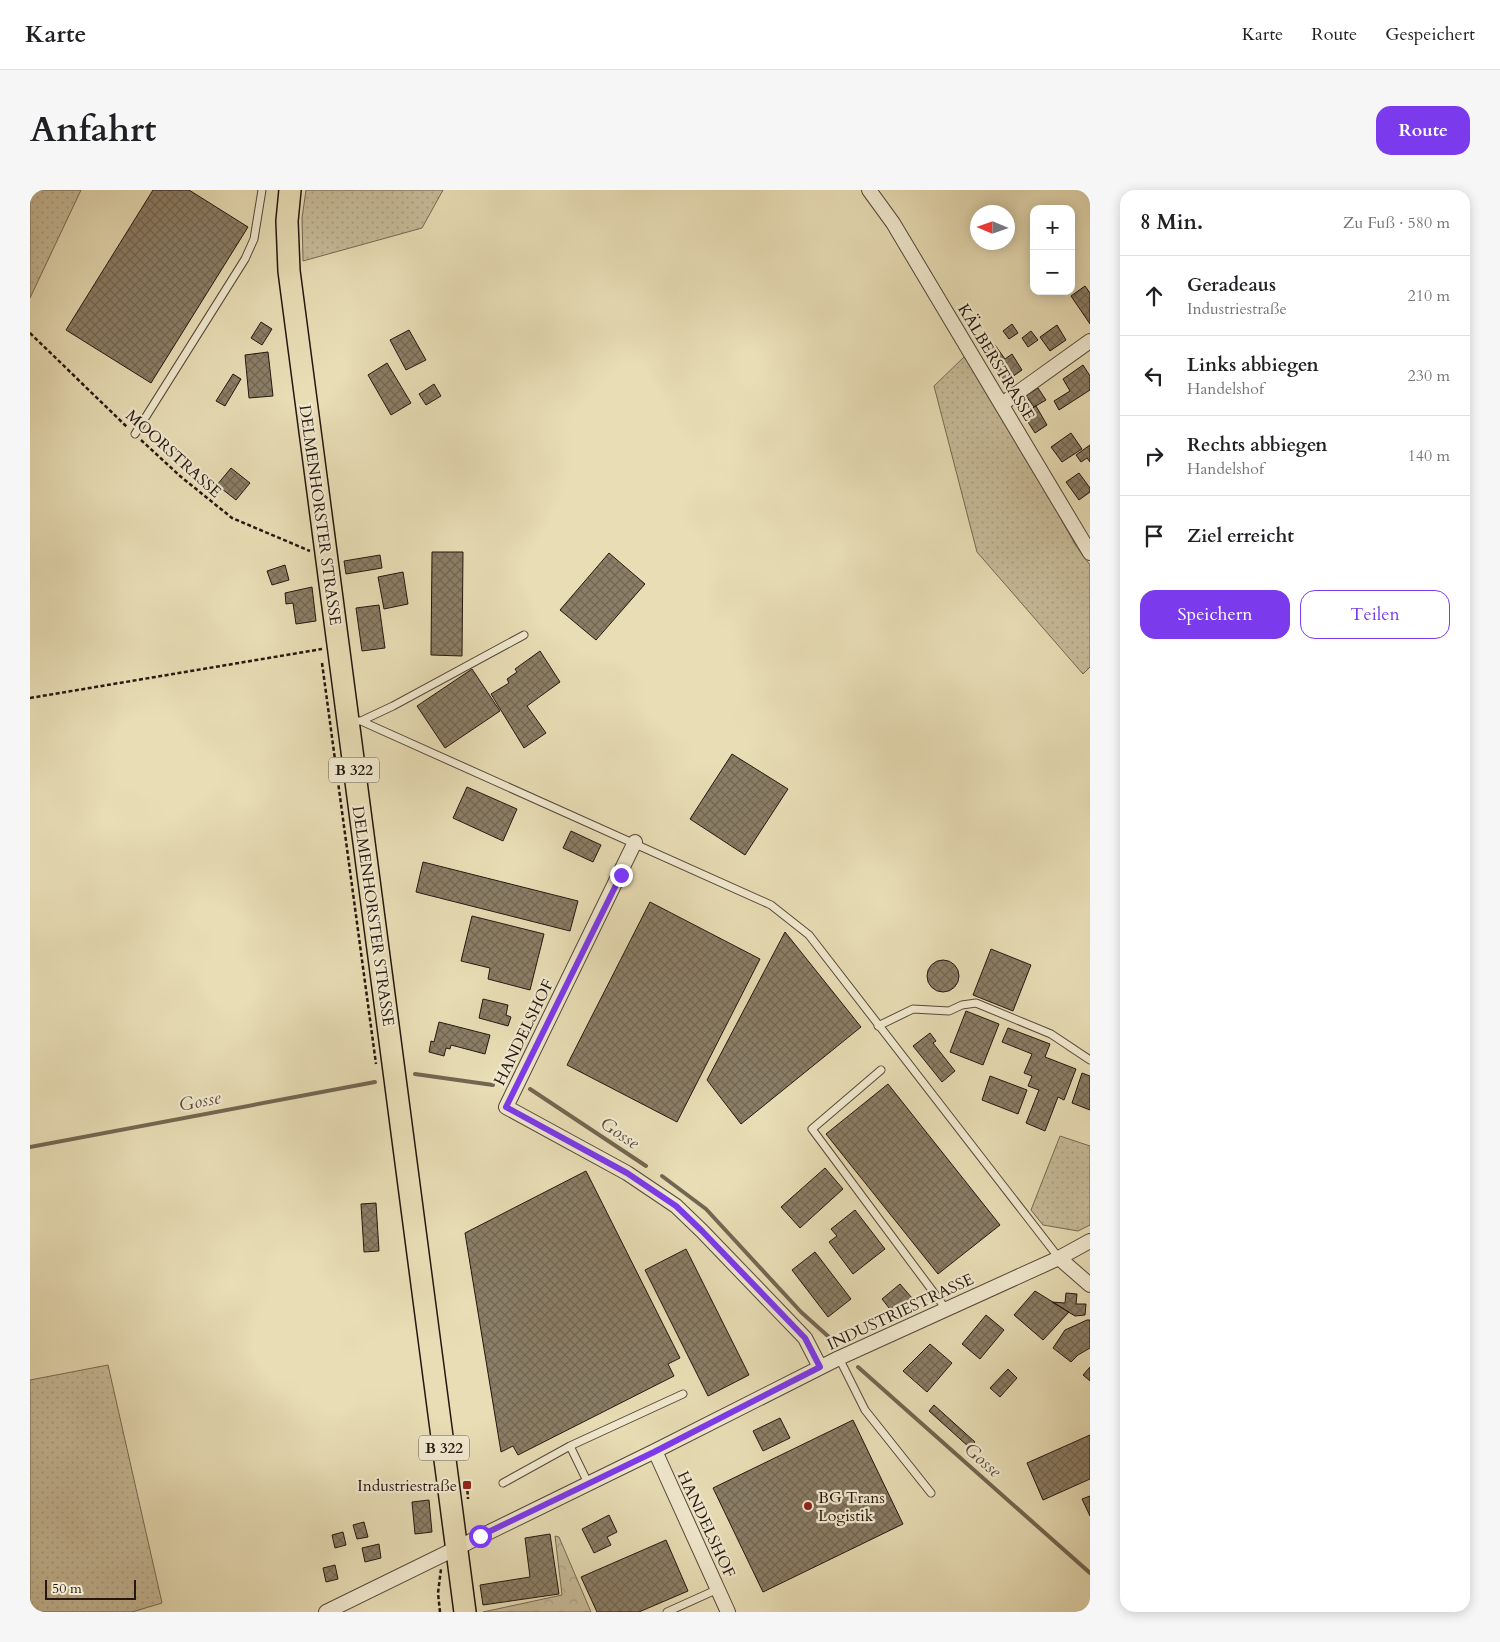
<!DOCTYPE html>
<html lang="de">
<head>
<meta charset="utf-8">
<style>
  :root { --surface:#fff; --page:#f6f6f6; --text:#202124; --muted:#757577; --line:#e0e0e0; --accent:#7c3aed }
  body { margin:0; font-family:Cardo,serif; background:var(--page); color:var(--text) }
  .controls { position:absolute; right:15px; top:15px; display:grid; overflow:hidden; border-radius:10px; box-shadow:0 2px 12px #0003 }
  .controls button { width:45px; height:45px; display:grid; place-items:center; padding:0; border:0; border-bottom:1px solid var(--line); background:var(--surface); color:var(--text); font:25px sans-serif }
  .compass { position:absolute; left:940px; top:15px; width:45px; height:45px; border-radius:50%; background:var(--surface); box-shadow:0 2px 12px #0003; rotate:272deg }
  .scale { position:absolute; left:15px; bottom:12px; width:91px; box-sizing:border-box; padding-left:5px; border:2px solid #261710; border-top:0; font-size:14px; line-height:18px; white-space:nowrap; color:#261710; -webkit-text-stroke:4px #f0e9cf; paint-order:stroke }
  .stop { position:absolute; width:15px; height:15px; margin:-11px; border:4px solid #7c3aed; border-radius:50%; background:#fff }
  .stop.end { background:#7c3aed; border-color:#fff; box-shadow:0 1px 5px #0008 }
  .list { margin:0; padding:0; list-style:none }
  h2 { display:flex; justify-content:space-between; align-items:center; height:65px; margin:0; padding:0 20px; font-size:21px }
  h2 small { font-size:16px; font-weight:400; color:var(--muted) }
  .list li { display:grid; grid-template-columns:32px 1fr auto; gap:15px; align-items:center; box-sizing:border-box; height:80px; padding:0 20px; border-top:1px solid var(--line) }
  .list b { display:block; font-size:19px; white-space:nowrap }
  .list p { margin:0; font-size:16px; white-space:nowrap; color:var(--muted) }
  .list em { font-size:16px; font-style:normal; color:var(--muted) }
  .actions { display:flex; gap:10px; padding:15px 20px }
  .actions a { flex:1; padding:11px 0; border:1px solid var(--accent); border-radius:15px; text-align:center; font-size:18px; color:var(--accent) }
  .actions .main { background:var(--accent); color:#fff }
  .icon { flex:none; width:28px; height:28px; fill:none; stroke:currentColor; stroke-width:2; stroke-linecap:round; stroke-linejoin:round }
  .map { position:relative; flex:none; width:1060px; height:1422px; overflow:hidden; border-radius:15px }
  header { display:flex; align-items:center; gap:30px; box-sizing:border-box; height:70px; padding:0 25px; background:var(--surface); border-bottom:1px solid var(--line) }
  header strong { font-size:24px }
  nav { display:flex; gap:28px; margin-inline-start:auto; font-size:18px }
  .intro { display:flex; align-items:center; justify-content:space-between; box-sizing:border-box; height:120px; padding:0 30px }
  h1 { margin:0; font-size:35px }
  .button { padding:12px 22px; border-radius:15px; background:var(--accent); color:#fff; font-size:18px; font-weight:700 }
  main { display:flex; gap:30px; padding:0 30px }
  aside { flex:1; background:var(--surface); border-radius:15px; box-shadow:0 2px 12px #0003 }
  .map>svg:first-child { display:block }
</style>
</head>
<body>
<header>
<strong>Karte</strong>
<nav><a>Karte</a><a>Route</a><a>Gespeichert</a></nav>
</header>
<div class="intro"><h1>Anfahrt</h1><a class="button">Route</a></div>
<main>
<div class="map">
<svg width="1060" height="1422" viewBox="0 0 1060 1422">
  <defs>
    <pattern id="grass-dots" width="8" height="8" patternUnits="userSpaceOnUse" patternTransform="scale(1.25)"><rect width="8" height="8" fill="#c7bb99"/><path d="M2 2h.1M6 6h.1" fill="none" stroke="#aba083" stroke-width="1.8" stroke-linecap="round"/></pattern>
    <pattern id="forest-crowns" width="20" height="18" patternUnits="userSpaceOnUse" patternTransform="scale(1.25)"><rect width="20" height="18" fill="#c7bb99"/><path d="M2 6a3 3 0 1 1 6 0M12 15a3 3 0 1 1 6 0" fill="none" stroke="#aba083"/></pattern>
    <pattern id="building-cross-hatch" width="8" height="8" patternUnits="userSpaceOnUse" patternTransform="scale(1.25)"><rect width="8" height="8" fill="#8b7e66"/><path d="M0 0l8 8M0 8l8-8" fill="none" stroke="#716653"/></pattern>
  </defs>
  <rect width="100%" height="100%" fill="#e8ddb5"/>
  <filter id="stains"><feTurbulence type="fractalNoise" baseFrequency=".004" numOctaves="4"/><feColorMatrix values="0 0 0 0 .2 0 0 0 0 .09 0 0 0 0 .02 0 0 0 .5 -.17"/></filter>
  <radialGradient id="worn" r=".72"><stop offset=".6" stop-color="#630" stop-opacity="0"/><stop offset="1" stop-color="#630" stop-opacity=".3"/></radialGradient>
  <path fill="url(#grass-dots)" stroke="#766954" d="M 0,0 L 51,0 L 0,108 Z
    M 276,0 L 413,0 L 392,38 L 273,71 L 272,28 Z
    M 935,166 L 985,247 L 1046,356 L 1060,375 L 1060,477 L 1053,484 L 947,362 L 904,196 Z
    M 1030,946 L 1060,956 L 1060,1035 L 1048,1041 L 1013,1035 L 1001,1020 Z
    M 78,1175 L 132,1413 L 102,1422 L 0,1422 L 0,1190 Z"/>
  <path fill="url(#forest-crowns)" stroke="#766954" d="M 525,1346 L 529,1347 L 561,1422 L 453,1422 L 532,1405 Z"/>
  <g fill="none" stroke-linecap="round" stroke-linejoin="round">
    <path stroke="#736651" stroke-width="4" d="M 385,884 L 463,895
      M 500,899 L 616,976
      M 0,957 L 345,892
      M 632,986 L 676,1019 L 771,1122 L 809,1156
      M 828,1177 L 1060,1383"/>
  </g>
  <path fill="url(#building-cross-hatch)" stroke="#261710" d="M 123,0 L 159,0 L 218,37 L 121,193 L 36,140 Z
    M 1055,96 L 1060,103 L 1060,134 L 1041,106 Z
    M 231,132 L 242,139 L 232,155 L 221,148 Z
    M 982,134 L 988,143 L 979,149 L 973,141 Z
    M 1027,135 L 1036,150 L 1020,161 L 1010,147 Z
    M 379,140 L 396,170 L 376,180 L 360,150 Z
    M 1001,141 L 1008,150 L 998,157 L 992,148 Z
    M 965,155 L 975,169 L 982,164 L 992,180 L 975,192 L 954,163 Z
    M 238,162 L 243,206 L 219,208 L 215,165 Z
    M 357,173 L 381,213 L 361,225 L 338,185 Z
    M 1053,175 L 1060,186 L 1060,200 L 1029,220 L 1024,211 L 1040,201 L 1033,189 Z
    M 203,184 L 211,189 L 195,216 L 186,211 Z
    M 404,194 L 411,206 L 396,215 L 389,204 Z
    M 1008,198 L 1016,210 L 1004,217 L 996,206 Z
    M 1006,216 L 1017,235 L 1005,243 L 993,224 Z
    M 1041,243 L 1052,259 L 1032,272 L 1021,257 Z
    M 1060,255 L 1060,272 L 1057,268 L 1051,272 L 1046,265 Z
    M 201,278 L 220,293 L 206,310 L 187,295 Z
    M 1049,283 L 1060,298 L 1060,302 L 1049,310 L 1036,292 Z
    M 402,362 L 433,362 L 432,466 L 401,465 Z
    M 579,363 L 615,394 L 566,450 L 530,420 Z
    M 350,365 L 352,378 L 316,384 L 314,371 Z
    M 255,375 L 259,390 L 242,395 L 237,381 Z
    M 373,382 L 378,414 L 354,419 L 348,387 Z
    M 282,397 L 286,431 L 266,434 L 263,413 L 256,414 L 255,403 Z
    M 349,415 L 355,458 L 332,461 L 326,418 Z
    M 510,461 L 530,492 L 497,516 L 516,543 L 494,558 L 461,504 L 479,493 L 477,489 L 487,482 L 485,479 Z
    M 442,479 L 470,521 L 415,558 L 387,516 Z
    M 702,564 L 758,599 L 715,665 L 660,629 Z
    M 437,597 L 487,619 L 473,651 L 423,628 Z
    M 541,641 L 571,655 L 563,672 L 533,658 Z
    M 393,672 L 548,711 L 540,741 L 386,702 Z
    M 620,712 L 730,769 L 647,932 L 537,875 Z
    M 442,726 L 514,744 L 500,800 L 458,789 L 460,778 L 431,771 Z
    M 755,742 L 831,837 L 711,934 L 677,890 Z
    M 961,759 L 1001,775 L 983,821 L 943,805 Z
    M897 786a16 16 0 1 1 32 0a16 16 0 1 1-32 0Z
    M 453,809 L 478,815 L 476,825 L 481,827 L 478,836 L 449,828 Z
    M 936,821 L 969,834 L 953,875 L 920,862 Z
    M 409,832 L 460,845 L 455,864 L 421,855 L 420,859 L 416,858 L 414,866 L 399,862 L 401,851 L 404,852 Z
    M 978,838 L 1020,854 L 1015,867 L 1046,879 L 1034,910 L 1028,907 L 1015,941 L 996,933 L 1009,900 L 998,896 L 1002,886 L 994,883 L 1002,864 L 972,852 Z
    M 900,843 L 906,851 L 903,853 L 925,881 L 912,892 L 883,856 Z
    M 1052,883 L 1060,886 L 1060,920 L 1042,913 Z
    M 960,886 L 997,900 L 988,924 L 952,910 Z
    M 858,894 L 970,1035 L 908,1084 L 796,944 Z
    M 795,978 L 813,999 L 770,1038 L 751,1017 Z
    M 556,981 L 650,1168 L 638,1174 L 644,1186 L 488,1265 L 483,1256 L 471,1262 L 435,1043 Z
    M 346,1013 L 349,1061 L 334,1062 L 331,1014 Z
    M 825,1020 L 855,1059 L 823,1084 L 799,1052 L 807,1046 L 801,1039 Z
    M 656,1059 L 719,1185 L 678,1206 L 615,1080 Z
    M 785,1062 L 821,1109 L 798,1127 L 762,1080 Z
    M 870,1094 L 882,1108 L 863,1123 L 852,1109 Z
    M 1005,1101 L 1039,1122 L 1013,1150 L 984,1125 Z
    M 1036,1103 L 1047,1104 L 1046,1114 L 1056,1114 L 1055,1125 L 1045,1126 L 1022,1112 L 1035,1113 Z
    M 956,1125 L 974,1140 L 950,1169 L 932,1154 Z
    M 1057,1130 L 1060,1130 L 1060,1158 L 1048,1165 L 1041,1172 L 1023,1158 L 1035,1140 Z
    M 900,1154 L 922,1173 L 897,1202 L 873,1181 Z
    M 1060,1177 L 1060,1191 L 1053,1185 Z
    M 978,1179 L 987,1188 L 970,1207 L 960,1198 Z
    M 904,1215 L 945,1252 L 940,1258 L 899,1221 Z
    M 750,1228 L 760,1248 L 733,1261 L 723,1241 Z
    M 823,1230 L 873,1334 L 733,1402 L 683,1298 Z
    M 1060,1245 L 1060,1289 L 1013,1310 L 997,1273 Z
    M 1060,1306 L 1060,1326 L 1052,1309 Z
    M 399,1310 L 402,1342 L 385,1344 L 382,1312 Z
    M 579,1325 L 587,1342 L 577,1347 L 581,1355 L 564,1363 L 552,1339 Z
    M 334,1332 L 338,1347 L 327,1349 L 323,1335 Z
    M 313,1342 L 316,1355 L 305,1358 L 302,1345 Z
    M 520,1344 L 529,1404 L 453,1415 L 450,1395 L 500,1387 L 495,1348 Z
    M 636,1350 L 658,1401 L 609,1422 L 567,1422 L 551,1387 Z
    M 349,1354 L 351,1368 L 335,1372 L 332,1358 Z
    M 305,1375 L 308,1389 L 296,1392 L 293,1378 Z"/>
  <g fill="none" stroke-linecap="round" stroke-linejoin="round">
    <defs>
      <path id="service" d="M 105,244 L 215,69 L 224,49 L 232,0
        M 320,531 L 331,531 L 741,715 L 779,745 L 1029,1068
        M 331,531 L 363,516 L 494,445
        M 848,836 L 883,819 L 919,821 L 932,815 L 946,813 L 1021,844 L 1060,870
        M 851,880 L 782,939 L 916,1119
        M 809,1168 L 835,1220 L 901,1303
        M 473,1293 L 540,1256
        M 558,1293 L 540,1256 L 653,1204
        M 637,1422 L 688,1399"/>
      <path id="minor" d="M 839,0 L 863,33 L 1060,363
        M 972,214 L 1060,151
        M 605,652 L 476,917 L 597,983 L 646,1016 L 672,1041 L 775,1148 L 790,1177
        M 1029,1068 L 1060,1095
        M 625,1261 L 698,1422
        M 296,1422 L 625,1261 L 809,1168 L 1029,1068 L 1060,1051"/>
      <path id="primary" d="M 260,0 L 257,31 L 259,81 L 435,1422"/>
    </defs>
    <use href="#service" stroke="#564839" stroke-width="9"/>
    <use href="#minor" stroke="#564839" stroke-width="16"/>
    <use href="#primary" stroke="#261710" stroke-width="24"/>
    <path stroke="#261710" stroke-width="2.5" stroke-dasharray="4 2.5" stroke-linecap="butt" d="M 0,143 L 98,238
      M 111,250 L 150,286 L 202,328 L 280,361
      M 292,473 L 346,874
      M 0,508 L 292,459
      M 437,1294 L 438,1309
      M 410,1422 L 408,1403 L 411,1379"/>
    <use href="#service" stroke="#f0e9cf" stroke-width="7"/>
    <use href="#minor" stroke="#f0e9cf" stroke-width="14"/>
    <use href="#primary" stroke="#e8ddb5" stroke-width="21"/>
  </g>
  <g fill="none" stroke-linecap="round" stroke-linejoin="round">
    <path stroke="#7c3aed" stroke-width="6" d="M 450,1346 L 624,1262 L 790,1177 L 775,1148 L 672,1041 L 646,1016 L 597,983 L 476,917 L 591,685"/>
  </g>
  <g fill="#8f2418" stroke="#f0e9cf" stroke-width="2">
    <rect x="432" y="1290" width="10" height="10" rx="2.5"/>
    <circle cx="778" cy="1316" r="5"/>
  </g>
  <g text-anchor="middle" stroke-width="4.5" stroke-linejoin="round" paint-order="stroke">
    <g fill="#f0e9cf" stroke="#635649" stroke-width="1">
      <rect x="299" y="567.5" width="50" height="25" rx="4"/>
      <rect x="389" y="1245.5" width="50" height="25" rx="4"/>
    </g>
    <g font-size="15" font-weight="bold" fill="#261710">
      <text x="324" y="585">B 322</text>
      <text x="414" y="1263">B 322</text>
    </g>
    <g font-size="16" fill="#261710" stroke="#f0e9cf">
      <text transform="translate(967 172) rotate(59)" y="6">KÄLBERSTRASSE</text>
      <text transform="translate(144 263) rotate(42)" y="6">MOORSTRASSE</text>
      <text transform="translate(291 325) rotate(82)" y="6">DELMENHORSTER STRASSE</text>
      <text transform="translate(344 726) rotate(82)" y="6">DELMENHORSTER STRASSE</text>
      <text transform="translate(493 842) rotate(-64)" y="6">HANDELSHOF</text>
      <text transform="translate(870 1121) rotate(-25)" y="6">INDUSTRIESTRASSE</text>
      <text transform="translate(677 1334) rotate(65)" y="6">HANDELSHOF</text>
    </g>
    <g font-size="16" fill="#261710" stroke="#f0e9cf" text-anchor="end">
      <text x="427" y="1301">Industriestraße</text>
      <text x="788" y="1313" text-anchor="start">BG Trans<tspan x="788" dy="18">Logistik</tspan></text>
    </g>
    <g font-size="18" font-style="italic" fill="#594b3c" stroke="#f0e9cf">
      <text transform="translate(170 911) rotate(-11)" y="6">Gosse</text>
      <text transform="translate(590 943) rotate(34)" y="6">Gosse</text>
      <text transform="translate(953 1270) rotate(41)" y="6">Gosse</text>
    </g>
  </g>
  <rect width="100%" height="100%" filter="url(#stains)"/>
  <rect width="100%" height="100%" fill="url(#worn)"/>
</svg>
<div class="controls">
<button>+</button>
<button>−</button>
</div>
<svg class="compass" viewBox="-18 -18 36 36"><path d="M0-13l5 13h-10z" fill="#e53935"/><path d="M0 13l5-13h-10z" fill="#757577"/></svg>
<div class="scale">50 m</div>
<div class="stop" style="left:450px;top:1346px"></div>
<div class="stop end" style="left:591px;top:685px"></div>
</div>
<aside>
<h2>8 Min.<small>Zu Fuß · 580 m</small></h2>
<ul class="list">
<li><svg class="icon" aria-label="ahead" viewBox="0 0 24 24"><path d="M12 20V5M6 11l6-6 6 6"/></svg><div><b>Geradeaus</b><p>Industriestraße</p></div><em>210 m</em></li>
<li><svg class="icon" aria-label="left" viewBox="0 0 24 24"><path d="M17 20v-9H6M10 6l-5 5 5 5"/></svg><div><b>Links abbiegen</b><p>Handelshof</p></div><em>230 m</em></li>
<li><svg class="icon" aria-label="right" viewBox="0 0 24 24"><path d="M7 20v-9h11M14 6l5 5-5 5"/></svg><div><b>Rechts abbiegen</b><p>Handelshof</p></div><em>140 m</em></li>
<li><svg class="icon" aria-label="arrive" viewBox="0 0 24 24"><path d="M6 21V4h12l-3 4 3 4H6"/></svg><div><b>Ziel erreicht</b></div></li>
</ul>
<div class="actions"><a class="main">Speichern</a><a>Teilen</a></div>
</aside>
</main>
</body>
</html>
